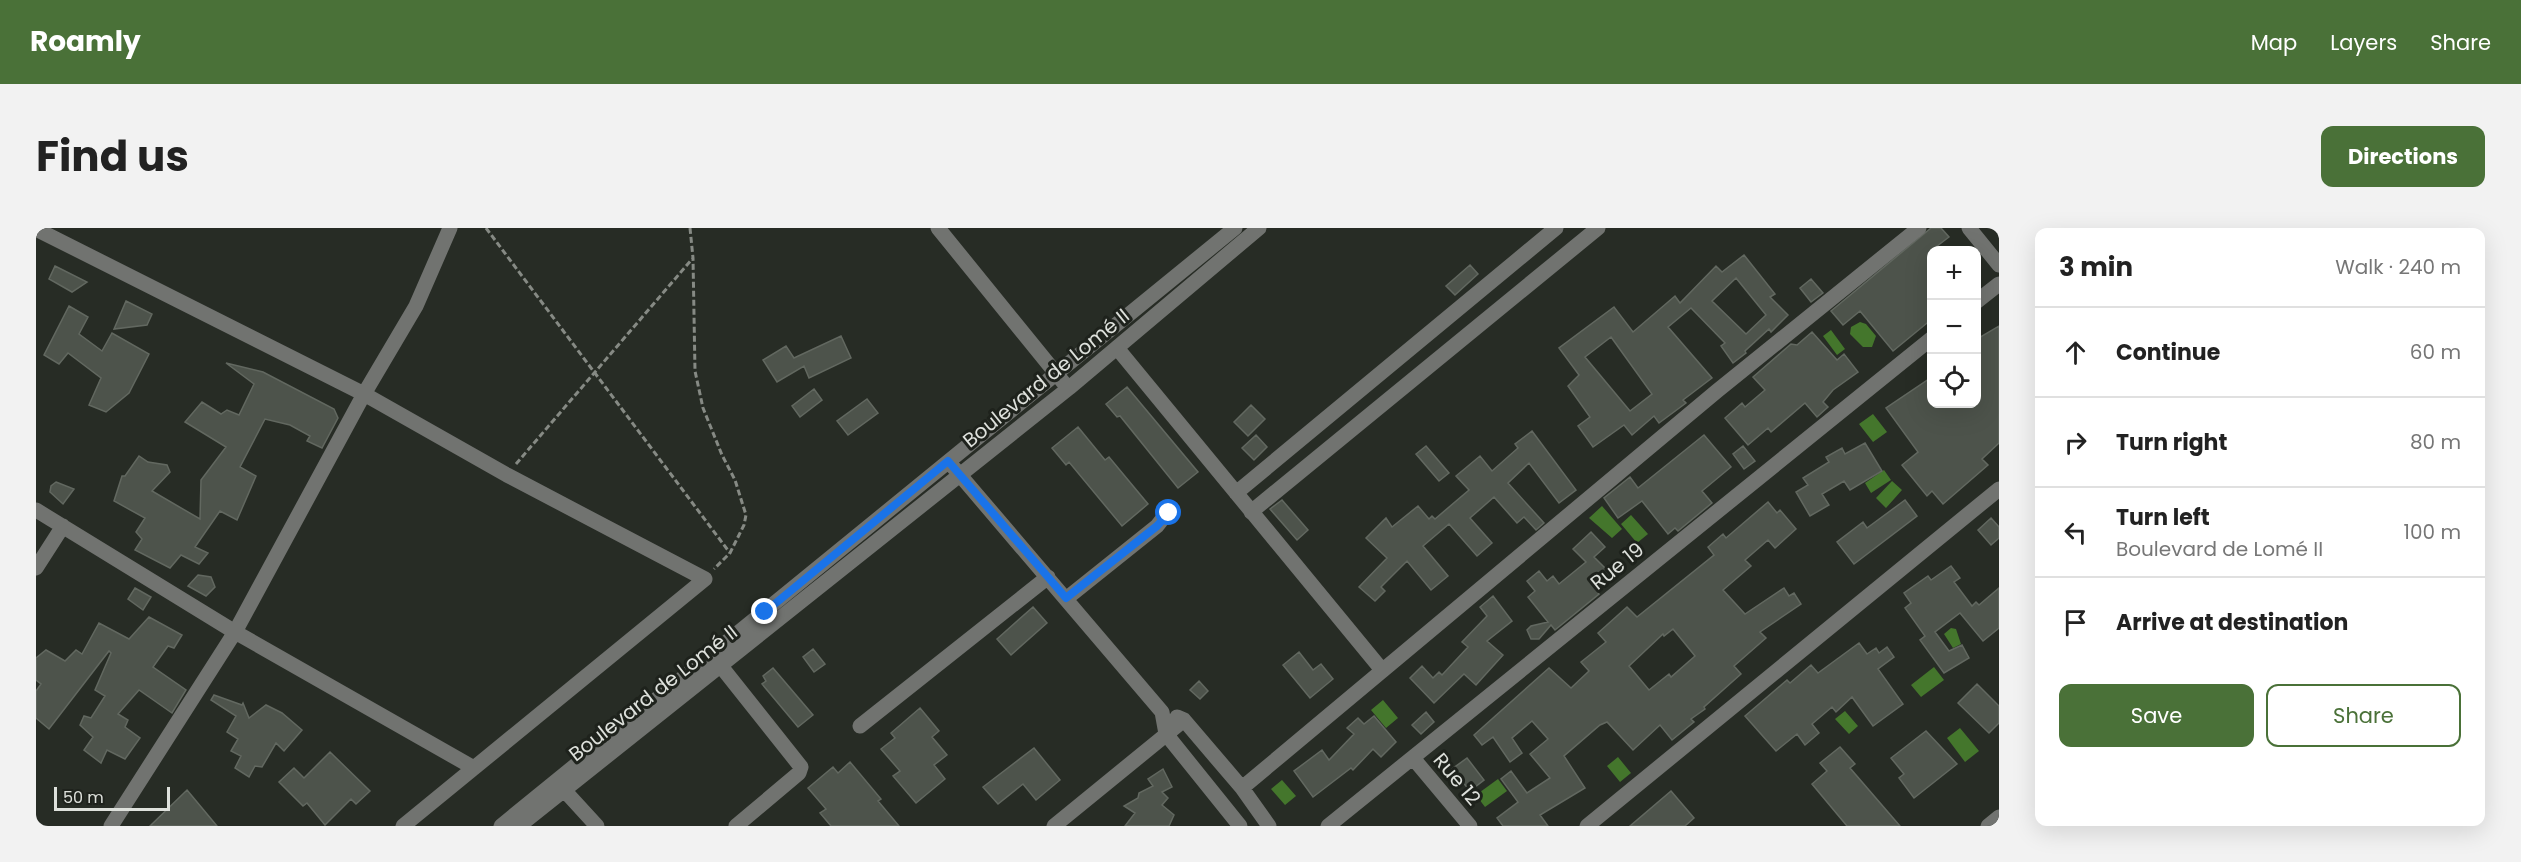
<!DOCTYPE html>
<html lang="en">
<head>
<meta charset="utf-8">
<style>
  :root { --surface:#fff; --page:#f2f2f2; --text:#222; --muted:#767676; --line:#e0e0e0; --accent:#4a7138 }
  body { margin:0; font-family:Poppins,sans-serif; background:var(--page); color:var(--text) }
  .controls { position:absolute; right:18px; top:18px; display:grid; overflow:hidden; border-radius:12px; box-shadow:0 6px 24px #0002 }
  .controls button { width:54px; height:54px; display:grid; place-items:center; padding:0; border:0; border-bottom:2px solid var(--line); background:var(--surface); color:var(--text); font:30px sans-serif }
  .scale { position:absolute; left:18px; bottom:15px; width:116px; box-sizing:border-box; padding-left:6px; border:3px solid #dee1dc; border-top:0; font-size:16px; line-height:21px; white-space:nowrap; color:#dee1dc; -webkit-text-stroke:4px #1e221c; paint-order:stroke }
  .stop { position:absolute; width:18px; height:18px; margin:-14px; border:4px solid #1a73e8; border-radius:50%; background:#fff }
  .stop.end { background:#1a73e8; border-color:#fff; box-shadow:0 2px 6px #0008 }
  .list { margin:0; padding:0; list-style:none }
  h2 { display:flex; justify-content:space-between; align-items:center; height:78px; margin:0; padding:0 24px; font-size:26px }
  h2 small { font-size:20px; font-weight:400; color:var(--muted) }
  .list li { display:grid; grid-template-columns:39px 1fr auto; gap:18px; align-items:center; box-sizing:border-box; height:90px; padding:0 24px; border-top:2px solid var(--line) }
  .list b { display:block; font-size:22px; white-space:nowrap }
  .list p { margin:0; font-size:20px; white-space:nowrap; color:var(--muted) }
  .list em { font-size:20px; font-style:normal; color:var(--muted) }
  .actions { display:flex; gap:12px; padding:18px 24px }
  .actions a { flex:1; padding:14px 0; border:2px solid var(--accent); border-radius:12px; text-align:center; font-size:21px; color:var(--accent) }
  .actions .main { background:var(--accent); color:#fff }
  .icon { flex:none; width:33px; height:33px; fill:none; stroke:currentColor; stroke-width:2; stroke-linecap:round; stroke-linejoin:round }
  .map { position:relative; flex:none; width:1963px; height:598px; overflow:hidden; border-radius:12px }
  header { display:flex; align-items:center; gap:36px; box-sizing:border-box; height:84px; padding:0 30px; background:var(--accent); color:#fff }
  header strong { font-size:28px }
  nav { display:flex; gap:33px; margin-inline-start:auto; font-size:21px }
  .intro { display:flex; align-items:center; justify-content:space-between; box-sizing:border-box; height:144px; padding:0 36px }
  h1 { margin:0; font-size:42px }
  .button { padding:15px 27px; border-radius:12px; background:var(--accent); color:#fff; font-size:21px; font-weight:700 }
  main { display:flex; gap:36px; padding:0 36px }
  aside { flex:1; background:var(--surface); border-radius:12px; box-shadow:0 6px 24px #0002 }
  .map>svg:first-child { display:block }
</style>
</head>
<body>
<header>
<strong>Roamly</strong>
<nav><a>Map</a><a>Layers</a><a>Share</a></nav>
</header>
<div class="intro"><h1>Find us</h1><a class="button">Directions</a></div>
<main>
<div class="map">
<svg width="1963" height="598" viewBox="0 0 1963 598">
  <rect width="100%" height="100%" fill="#272c25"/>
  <path fill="#44762c" d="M 1824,94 L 1830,96 L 1840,108 L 1836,119 L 1827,119 L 1814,106 L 1815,99 Z
    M 1795,102 L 1809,121 L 1801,127 L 1787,108 Z
    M 1837,186 L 1851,204 L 1837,214 L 1823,196 Z
    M 1848,242 L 1855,252 L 1835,265 L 1829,255 Z
    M 1856,253 L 1866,262 L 1850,280 L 1840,270 Z
    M 1566,278 L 1586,301 L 1576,310 L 1553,290 Z
    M 1595,287 L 1612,306 L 1601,315 L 1585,296 Z
    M 1915,400 L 1920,401 L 1925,416 L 1917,420 L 1908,406 Z
    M 1898,439 L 1908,452 L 1885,469 L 1875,457 Z
    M 1347,472 L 1362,490 L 1350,500 L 1335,482 Z
    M 1809,483 L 1822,498 L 1813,506 L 1799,491 Z
    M 1924,500 L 1943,523 L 1929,534 L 1911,510 Z
    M 1582,529 L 1595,545 L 1584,554 L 1571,538 Z
    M 1462,551 L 1471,563 L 1449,579 L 1440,567 Z
    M 1246,552 L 1260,568 L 1249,577 L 1235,561 Z"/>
  <path fill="#4d534b" stroke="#626860" stroke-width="1.5" fill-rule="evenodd" d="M 1895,0 L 1905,0 L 1913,9 L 1896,22 L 1896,91 L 1857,123 L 1824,83 L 1807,97 L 1795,83 Z
    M 1708,27 L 1739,66 L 1734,69 L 1752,87 L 1735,104 L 1733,101 L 1709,123 L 1710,125 L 1697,135 L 1685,118 L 1689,115 L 1655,80 L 1632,99 L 1676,150 L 1647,172 L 1650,175 L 1623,195 L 1618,188 L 1596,207 L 1588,197 L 1557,219 L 1542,198 L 1554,189 L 1532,158 L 1543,147 L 1523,120 L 1578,79 L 1597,104 L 1639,68 L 1644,75 L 1680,38 L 1686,44 ZM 1700,50 L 1730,87 L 1710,106 L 1676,73 ZM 1575,109 L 1616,166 L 1594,183 L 1549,129 Z
    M 1434,37 L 1442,46 L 1419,67 L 1410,58 Z
    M 19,38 L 51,54 L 36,64 L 13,51 Z
    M 1775,51 L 1787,65 L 1775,74 L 1764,60 Z
    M 90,73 L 116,86 L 111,97 L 78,101 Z
    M 33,78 L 52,89 L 43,106 L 66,123 L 76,105 L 113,126 L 93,165 L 70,184 L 53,177 L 65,150 L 32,125 L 23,136 L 8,127 Z
    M 1963,98 L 1963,215 L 1946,231 L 1952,237 L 1907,276 L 1896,263 L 1891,268 L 1866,237 L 1882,224 L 1850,180 L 1896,149 L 1896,176 L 1941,176 L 1941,111 Z
    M 1776,104 L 1801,132 L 1808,126 L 1822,144 L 1797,162 L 1787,174 L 1792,179 L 1781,189 L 1769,175 L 1735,204 L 1732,200 L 1712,217 L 1689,190 L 1706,175 L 1709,179 L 1729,162 L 1717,149 L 1755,116 L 1761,117 Z
    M 805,108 L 815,130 L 773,150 L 768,138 L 741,154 L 727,132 L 750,118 L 758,130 Z
    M 190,135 L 227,144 L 298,181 L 302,190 L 286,220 L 271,213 L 274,208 L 254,197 L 229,191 L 204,239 L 220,248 L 201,292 L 184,283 L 159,319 L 172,325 L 163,336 L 145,327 L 134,340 L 99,322 L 106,311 L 100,304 L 109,290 L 78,273 L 86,248 L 89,248 L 103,228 L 112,234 L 131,237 L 134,244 L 116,263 L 164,291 L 165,252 L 190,219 L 149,194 L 166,174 L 185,186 L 191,182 L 203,187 L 218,156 Z
    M 1091,159 L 1162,244 L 1142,260 L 1084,188 L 1081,189 L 1070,176 Z
    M 778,161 L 786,172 L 764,189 L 756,178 Z
    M 831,171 L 842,185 L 812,207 L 801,193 Z
    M 1215,177 L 1229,191 L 1212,208 L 1198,194 Z
    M 1042,199 L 1069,232 L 1073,229 L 1112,276 L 1086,298 L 1033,234 L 1030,237 L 1016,220 Z
    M 1496,203 L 1540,262 L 1523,275 L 1493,235 L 1472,255 L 1508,295 L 1500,302 L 1488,289 L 1481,295 L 1458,269 L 1434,290 L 1456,315 L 1441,328 L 1413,296 L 1387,318 L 1412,348 L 1395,362 L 1371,333 L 1345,359 L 1349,363 L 1339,373 L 1323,359 L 1351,330 L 1330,310 L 1350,290 L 1356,299 L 1382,278 L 1393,291 L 1396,288 L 1399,291 L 1433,262 L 1420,248 L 1444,228 L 1456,243 L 1482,220 L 1479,216 Z
    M 1220,207 L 1231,219 L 1218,232 L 1206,220 Z
    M 1668,207 L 1695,239 L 1666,263 L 1676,275 L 1642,303 L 1639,300 L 1632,306 L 1606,273 L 1582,290 L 1568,270 L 1594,249 L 1602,260 Z
    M 1829,215 L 1846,243 L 1814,262 L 1808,253 L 1786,266 L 1793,277 L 1774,288 L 1760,264 L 1772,257 L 1767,250 L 1793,234 L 1790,229 L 1806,220 L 1809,226 Z
    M 1390,218 L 1413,245 L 1403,253 L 1380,226 Z
    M 1707,218 L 1719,233 L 1708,241 L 1697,226 Z
    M 20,254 L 38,261 L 27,276 L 14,264 L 15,258 Z
    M 1246,272 L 1272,302 L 1261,312 L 1234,281 Z
    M 1869,272 L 1881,288 L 1818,336 L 1801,314 L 1827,294 L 1831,300 Z
    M 1732,274 L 1741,285 L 1744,282 L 1760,301 L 1739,320 L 1732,312 L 1709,332 L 1715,338 L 1687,362 L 1709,386 L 1748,360 L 1753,368 L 1758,365 L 1765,376 L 1724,404 L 1730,410 L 1698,438 L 1705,446 L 1668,479 L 1669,481 L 1655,491 L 1658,494 L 1636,512 L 1624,497 L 1597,522 L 1571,494 L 1564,497 L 1528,528 L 1549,560 L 1504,587 L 1512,598 L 1467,598 L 1461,590 L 1482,574 L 1465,551 L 1475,543 L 1491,565 L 1514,550 L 1494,526 L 1512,511 L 1496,493 L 1476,510 L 1486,525 L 1474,534 L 1457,509 L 1446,517 L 1438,507 L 1513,440 L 1535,460 L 1553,443 L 1545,434 L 1570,414 L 1562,405 L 1591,379 L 1601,389 L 1678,327 L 1672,319 L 1687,306 L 1690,310 ZM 1637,401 L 1659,428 L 1635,449 L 1633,446 L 1613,462 L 1593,438 L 1627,406 L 1628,408 Z
    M 1955,290 L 1963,299 L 1963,310 L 1955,317 L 1942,302 Z
    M 1555,304 L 1569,319 L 1558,329 L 1576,347 L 1560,362 L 1563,366 L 1519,402 L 1515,397 L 1503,411 L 1495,411 L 1491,402 L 1495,398 L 1512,394 L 1492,369 L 1499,363 L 1491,353 L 1503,343 L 1511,353 L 1517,348 L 1523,356 L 1550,334 L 1537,321 Z
    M 1915,338 L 1924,350 L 1918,354 L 1936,378 L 1940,374 L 1943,377 L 1963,360 L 1963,400 L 1947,413 L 1924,385 L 1899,404 L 1913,423 L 1926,417 L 1933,430 L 1908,445 L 1884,412 L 1889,408 L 1869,380 L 1875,375 L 1868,365 L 1892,348 L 1895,352 Z
    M 162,347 L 175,349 L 179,359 L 170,368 L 152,358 Z
    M 99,360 L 115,369 L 107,382 L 92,371 Z
    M 1457,368 L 1476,393 L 1451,413 L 1467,427 L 1440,457 L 1428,446 L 1398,475 L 1374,450 L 1386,438 L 1397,450 L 1403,444 L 1406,447 L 1432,419 L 1426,414 L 1451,388 L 1444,379 Z
    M 997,379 L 1011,395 L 975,427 L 961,411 Z
    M 113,389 L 146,407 L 138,420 L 132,418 L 117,439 L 150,462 L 136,485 L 103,462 L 82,486 L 92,492 L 89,499 L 104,510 L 89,531 L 71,522 L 65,535 L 48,522 L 57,509 L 44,497 L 48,488 L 55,490 L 69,468 L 59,462 L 75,425 L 73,423 L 13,501 L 0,490 L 0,463 L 5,456 L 0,452 L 0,430 L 10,422 L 29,433 L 40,422 L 46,426 L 63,395 L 93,411 Z
    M 1823,415 L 1831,426 L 1840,420 L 1843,425 L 1851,419 L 1858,429 L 1842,441 L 1867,476 L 1837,498 L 1816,469 L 1800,484 L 1796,479 L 1776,496 L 1783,505 L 1769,517 L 1761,506 L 1740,523 L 1709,488 L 1751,452 L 1754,455 L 1775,437 L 1782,445 Z
    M 777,421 L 789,436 L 778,444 L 767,429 Z
    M 1263,424 L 1277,442 L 1285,436 L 1297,451 L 1274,470 L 1247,437 Z
    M 737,440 L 777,487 L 762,499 L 726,456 L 730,453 L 727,448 Z
    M 1163,453 L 1172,463 L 1164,471 L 1154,462 Z
    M 1941,456 L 1963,478 L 1963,495 L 1953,505 L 1922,475 Z
    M 178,467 L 206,477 L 207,475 L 213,490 L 230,477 L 246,485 L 266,502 L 248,523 L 240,515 L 226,539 L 219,538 L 213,549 L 199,540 L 205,528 L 195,523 L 202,511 L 191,504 L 200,488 L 175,472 Z
    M 884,480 L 903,503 L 896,509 L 911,527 L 898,537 L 909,551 L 880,575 L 857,548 L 864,543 L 845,521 L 859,510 L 855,505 Z
    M 1390,484 L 1398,494 L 1385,506 L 1376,497 Z
    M 1338,488 L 1360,514 L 1345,529 L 1337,521 L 1317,542 L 1315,540 L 1277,569 L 1258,543 L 1286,522 L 1293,532 L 1318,506 L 1311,500 L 1322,490 L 1328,496 Z
    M 1890,503 L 1921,536 L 1878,570 L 1863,550 L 1868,546 L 1855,530 Z
    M 1804,519 L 1819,536 L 1814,540 L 1864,598 L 1811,598 L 1776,556 L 1791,543 L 1784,535 Z
    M 998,520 L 1024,552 L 1000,572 L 987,556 L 962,576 L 947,559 Z
    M 294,524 L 334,563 L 320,576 L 315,571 L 289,597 L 271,575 L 267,578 L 243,554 L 258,540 L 268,550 Z
    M 1431,530 L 1448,552 L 1434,563 L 1416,541 Z
    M 814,534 L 845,571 L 842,573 L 863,598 L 795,598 L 784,585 L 790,581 L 772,560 L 797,539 L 802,545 Z
    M 1127,541 L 1136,559 L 1126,564 L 1132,570 L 1126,577 L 1138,587 L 1133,598 L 1089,598 L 1099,585 L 1088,578 L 1102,570 L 1103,565 L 1117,558 L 1112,551 Z
    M 151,562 L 181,598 L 114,598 Z
    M 1635,563 L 1658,590 L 1649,598 L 1594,598 Z"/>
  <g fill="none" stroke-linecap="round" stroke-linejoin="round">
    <path stroke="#868a84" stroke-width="3" stroke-dasharray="6 3" stroke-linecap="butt" d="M 450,0 L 694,325
      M 654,0 L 657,30 L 659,143 L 667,180 L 686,227 L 699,252 L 710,287 L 708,297 L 694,325 L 678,341
      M 480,236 L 657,30"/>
    <path stroke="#717370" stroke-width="15" d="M 902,0 L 1027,154
      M 1933,0 L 1963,37
      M 0,1 L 328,166 L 471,247 L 669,351 L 367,598
      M 1940,74 L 1963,56
      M 1081,120 L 1346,442
      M 918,240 L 1126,484 L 1130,506 L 1204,598
      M 1200,265 L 1520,0
      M 0,282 L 199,404 L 438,540
      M 1215,284 L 1562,0
      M 0,340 L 27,298
      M 1031,370 L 1121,298 L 1135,280
      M 680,432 L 765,539 L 763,545 L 700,598
      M 1141,489 L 1148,492 L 1206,560 L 1233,598
      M 824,498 L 1012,349
      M 1377,530 L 1434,598
      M 1206,560 L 1681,163 L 1883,0
      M 528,562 L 561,598
      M 75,598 L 199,404 L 328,166 L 380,78 L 414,0
      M 465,598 L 1199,0
      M 483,598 L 1033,160 L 1223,0
      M 1018,598 L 1148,492
      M 1292,598 L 1896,110
      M 1551,598 L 1963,261
      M 1952,598 L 1963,589"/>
  </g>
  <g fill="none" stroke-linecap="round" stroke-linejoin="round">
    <path stroke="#1a73e8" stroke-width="8" d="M 729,384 L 912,233 L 1030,370 L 1121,298 L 1133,285"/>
  </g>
  <g text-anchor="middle" stroke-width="6" stroke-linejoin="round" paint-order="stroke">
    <g font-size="20" fill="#dee1dc" stroke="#1e221c">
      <text transform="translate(1010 150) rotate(-39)" y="7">Boulevard de Lomé II</text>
      <text transform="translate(1581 338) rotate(-39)" y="7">Rue 19</text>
      <text transform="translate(617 465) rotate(-38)" y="7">Boulevard de Lomé II</text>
      <text transform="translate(1421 551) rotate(50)" y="7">Rue 12</text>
    </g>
  </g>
</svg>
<div class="controls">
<button>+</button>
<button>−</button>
<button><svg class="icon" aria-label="locate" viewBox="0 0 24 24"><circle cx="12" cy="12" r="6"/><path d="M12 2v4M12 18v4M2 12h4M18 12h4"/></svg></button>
</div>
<div class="scale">50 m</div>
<div class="stop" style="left:1133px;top:285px"></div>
<div class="stop end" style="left:729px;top:384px"></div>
</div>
<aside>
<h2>3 min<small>Walk · 240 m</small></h2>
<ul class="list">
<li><svg class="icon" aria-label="ahead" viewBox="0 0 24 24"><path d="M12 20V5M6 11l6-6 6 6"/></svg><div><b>Continue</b></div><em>60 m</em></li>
<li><svg class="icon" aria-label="right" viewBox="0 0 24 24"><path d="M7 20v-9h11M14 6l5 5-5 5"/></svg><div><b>Turn right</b></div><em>80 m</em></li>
<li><svg class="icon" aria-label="left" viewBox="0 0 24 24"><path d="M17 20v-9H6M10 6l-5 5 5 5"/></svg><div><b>Turn left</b><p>Boulevard de Lomé II</p></div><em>100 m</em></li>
<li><svg class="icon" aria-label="arrive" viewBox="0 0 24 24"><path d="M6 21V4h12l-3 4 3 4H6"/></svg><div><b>Arrive at destination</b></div></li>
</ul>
<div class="actions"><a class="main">Save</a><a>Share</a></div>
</aside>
</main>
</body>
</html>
